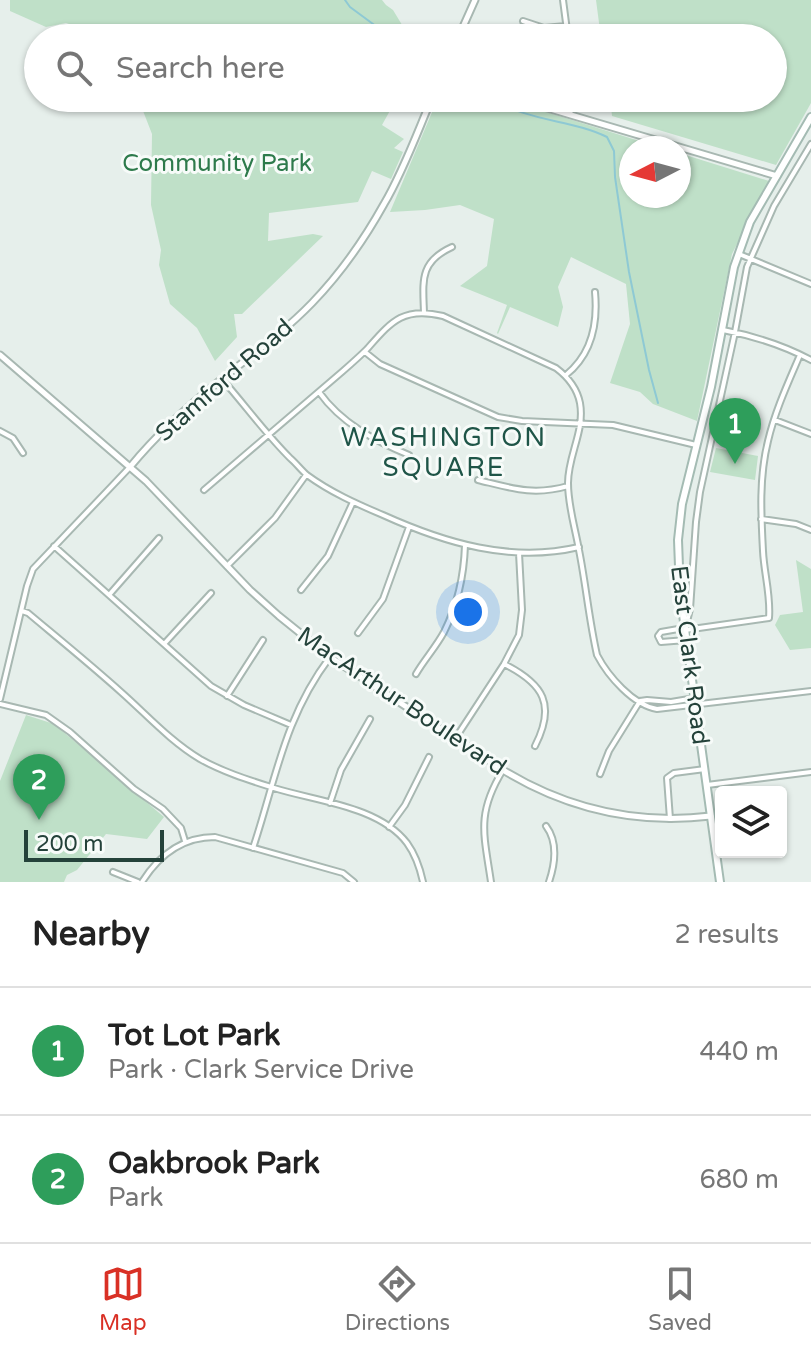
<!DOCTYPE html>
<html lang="en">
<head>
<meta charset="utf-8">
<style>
  :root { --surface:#fff; --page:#f2f2f2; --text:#222; --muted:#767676; --line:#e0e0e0; --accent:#d93025 }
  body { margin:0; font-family:"Varela Round",sans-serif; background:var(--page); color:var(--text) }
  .controls { position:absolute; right:24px; bottom:24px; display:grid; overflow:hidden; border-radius:8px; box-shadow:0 2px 6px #0004 }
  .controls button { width:72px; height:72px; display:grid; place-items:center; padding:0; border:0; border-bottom:2px solid var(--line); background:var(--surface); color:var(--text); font:40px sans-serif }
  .compass { position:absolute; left:619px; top:136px; width:72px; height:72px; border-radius:50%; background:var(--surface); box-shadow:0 2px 6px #0004; rotate:264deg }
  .scale { position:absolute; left:24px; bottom:20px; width:140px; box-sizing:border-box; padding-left:8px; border:4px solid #24423a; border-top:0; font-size:22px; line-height:28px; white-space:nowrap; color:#24423a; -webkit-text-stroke:6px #f7fbf9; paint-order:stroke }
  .you { position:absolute; left:468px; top:612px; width:28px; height:28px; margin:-20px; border:6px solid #fff; border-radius:50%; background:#1a73e8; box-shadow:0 0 0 12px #1a73e833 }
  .badge { display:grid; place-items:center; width:52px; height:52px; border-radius:50%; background:var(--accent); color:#fff; font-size:26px; font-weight:700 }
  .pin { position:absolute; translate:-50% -66px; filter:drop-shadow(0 2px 4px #0008) }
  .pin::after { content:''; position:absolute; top:42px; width:28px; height:24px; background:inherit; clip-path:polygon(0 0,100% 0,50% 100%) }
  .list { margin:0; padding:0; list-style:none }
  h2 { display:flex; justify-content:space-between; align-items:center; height:104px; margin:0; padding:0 32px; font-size:34px }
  h2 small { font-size:26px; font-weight:400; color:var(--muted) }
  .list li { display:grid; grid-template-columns:52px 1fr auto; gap:24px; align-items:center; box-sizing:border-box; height:128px; padding:0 32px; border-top:2px solid var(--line) }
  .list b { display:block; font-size:30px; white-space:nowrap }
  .list p { margin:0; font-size:26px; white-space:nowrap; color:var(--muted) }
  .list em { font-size:26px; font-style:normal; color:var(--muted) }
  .icon { flex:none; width:44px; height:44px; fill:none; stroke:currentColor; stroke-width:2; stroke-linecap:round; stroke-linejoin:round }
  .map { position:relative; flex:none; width:811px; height:882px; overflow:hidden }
  .search { position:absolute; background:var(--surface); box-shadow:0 2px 6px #0004; left:24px; right:24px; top:24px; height:88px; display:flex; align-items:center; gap:20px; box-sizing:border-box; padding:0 28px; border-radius:44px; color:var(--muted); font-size:30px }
  .sheet { height:360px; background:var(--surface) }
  nav { display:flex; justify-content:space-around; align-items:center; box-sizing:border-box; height:112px; border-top:2px solid var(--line); background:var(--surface); font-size:22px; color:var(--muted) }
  nav a { display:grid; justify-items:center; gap:4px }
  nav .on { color:var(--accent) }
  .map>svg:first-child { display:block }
</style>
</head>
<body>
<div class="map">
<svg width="811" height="882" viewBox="0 0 811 882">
  <rect width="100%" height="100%" fill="#e6efeb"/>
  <path fill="#bfe0c8" d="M 10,0 L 382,0 L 386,5 L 393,10 L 410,38 L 110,38 L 66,23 L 46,27 L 10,11 Z
    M 596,0 L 811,0 L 811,103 L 776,165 L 612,116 L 610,98 L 773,98 L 773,38 L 601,38 Z
    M 138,98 L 397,98 L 382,125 L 404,139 L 394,148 L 403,152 L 391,179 L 372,171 L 358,202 L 269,213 L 268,241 L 313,234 L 323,236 L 242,314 L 234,314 L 237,337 L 215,361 L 197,328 L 170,304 L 159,265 L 161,250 L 151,205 L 152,134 Z
    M 438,98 L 508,98 L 514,102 L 662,148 L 631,148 L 631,196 L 679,196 L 679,153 L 769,181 L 732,254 L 697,421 L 653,404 L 640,392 L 610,383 L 630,324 L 626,284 L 571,257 L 558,287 L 563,307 L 558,327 L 510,307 L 498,334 L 497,333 L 507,305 L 460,286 L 487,266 L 494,219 L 460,205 L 425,210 L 390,212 Z
    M 716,448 L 758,456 L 755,480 L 710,472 Z
    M 796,560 L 811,569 L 811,648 L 790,650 L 775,625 L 780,615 L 803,612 Z
    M 26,715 L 54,724 L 164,817 L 147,839 L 106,834 L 77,870 L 67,875 L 64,882 L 0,882 L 0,781 Z"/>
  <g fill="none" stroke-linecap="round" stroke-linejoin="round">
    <path stroke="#8ec9d4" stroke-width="2" d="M 345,0 L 350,7 L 392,38
      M 493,98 C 526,122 571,119 607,137 L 614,151 L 615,177 L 629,272 L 649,370 L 658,403"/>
    <defs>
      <path id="minor" d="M 563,0 L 568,38
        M 523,21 L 544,28 L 566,26
        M 570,114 L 574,98
        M 739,254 L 811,284
        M 424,313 C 423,281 419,262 452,247
        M 723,330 C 754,336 783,345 811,360
        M 365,352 L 380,364 L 498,417 L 522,421 L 613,425 L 696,445
        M 800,355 C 788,383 775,411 768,441 C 759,477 761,514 763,551 C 764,573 771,596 769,618 L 685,630 L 690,609 L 696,522 L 700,492 L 735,332 L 747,267 L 774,206 L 811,144
        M 566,375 C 592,354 598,324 595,292
        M 222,379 C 245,405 265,433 290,458 C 296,463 301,470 307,475 C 330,492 357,504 383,515 C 445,543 511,563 579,547
        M 319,392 C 341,423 375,441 409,455
        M 775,420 L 811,434
        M 0,431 L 13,438 L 23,453
        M 478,480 C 511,488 533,496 568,486
        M 204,490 L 343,371 C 351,364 359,357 367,349 C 391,322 403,306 443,316 L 556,368 C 568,377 577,388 580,403 C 585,431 568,455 568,483 C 568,506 575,527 579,550 C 586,585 589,620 597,655 C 608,676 633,705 657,709 L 811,691
        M 761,519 L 796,524 L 811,530
        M 54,546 L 211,686 L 244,705 L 291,725
        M 227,566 L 275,518 L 306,475
        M 301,590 L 328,556 L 353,502
        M 109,595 L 159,538
        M 22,611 L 28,613 C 59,639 91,665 121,692 C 147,715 170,741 200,759 C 223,772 249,780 274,788 C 315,801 379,806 407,843 C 415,854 420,868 423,882
        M 684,628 L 661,632 L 658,636 L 661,642 L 686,640
        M 358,633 L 383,599 L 409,527
        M 164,644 L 211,593
        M 504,664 C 544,684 556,705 535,746
        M 416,674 C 424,660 436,647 444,632 C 458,604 464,576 465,545
        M 227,696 L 263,640
        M 0,699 L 27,586 L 33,569 L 130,467
        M 640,701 L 647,700 L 671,702 L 695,698
        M 0,704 L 46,715 L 70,732 L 134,789 L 163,809 L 181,828 L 185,841
        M 455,739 L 504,664 L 519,635 L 522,610 L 519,553
        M 600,774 L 609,751 L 640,701
        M 707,785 L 811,772
        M 330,803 L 341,770 L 370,719
        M 670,819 L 667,778 L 674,773 L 705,769
        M 546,826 C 558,842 555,864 549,882
        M 389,827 L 405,805 L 429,757
        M 253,848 C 276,779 284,718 330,657
        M 113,872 L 138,882
        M 142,882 C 159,855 182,837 215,837 L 343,873 L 354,882
        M 491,882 C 484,834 476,814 503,770"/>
      <path id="tertiary" d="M 458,38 L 475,0
        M 521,98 L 537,105 L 777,176
        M 0,355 L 146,481 L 250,590 L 279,616 L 330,657 L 503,770 C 567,809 636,825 711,816
        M 130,467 C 157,434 189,405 223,378 C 253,354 285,331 312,303 C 340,274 364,240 384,204 C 403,172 417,133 432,98"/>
      <path id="secondary" d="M 720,882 L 680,593 L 678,540 L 682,504 L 711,387 L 734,267 L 750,222 L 811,117"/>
    </defs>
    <use href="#minor" stroke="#a8b8b2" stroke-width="8"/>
    <use href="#tertiary" stroke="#a8b8b2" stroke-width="9"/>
    <use href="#secondary" stroke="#a4bbb3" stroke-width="10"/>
    <use href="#minor" stroke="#fff" stroke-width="4"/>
    <use href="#tertiary" stroke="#fff" stroke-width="5"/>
    <use href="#secondary" stroke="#fff" stroke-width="6"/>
  </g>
  <g text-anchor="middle" stroke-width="6" stroke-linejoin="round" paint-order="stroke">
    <g font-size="24" fill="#2d7a4b" stroke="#f7fbf9">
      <text x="217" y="171">Community Park</text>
    </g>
    <g font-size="24" fill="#24423a" stroke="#f7fbf9">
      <text transform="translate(224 380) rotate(-41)" y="8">Stamford Road</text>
      <text transform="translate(690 655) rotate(83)" y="8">East Clark Road</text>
      <text transform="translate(402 701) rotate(34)" y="8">MacArthur Boulevard</text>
    </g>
    <g font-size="26" letter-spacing="2" fill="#1f5548" stroke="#f7fbf9">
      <text x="444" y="446">WASHINGTON<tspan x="444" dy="30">SQUARE</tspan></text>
    </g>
  </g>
</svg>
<div class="controls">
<button><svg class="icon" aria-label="layers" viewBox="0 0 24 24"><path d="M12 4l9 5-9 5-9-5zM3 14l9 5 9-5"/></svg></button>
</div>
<svg class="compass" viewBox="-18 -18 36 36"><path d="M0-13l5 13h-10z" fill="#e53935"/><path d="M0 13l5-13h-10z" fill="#767676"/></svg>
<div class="scale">200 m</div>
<div class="you"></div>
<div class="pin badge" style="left:735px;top:464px;background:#2e9e5b">1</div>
<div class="pin badge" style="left:39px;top:820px;background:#2e9e5b">2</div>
<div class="search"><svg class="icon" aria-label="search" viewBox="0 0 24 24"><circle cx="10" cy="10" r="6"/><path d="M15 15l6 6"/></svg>Search here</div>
</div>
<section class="sheet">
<h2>Nearby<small>2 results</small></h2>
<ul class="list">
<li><span class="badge" style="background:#2e9e5b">1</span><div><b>Tot Lot Park</b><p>Park · Clark Service Drive</p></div><em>440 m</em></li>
<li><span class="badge" style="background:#2e9e5b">2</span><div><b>Oakbrook Park</b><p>Park</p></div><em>680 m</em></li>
</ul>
</section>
<nav>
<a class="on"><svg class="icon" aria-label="map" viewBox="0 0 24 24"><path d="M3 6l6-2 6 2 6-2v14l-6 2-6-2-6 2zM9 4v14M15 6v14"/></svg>Map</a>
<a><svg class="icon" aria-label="directions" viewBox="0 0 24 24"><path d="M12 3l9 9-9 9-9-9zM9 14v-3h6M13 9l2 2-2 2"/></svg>Directions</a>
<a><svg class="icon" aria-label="saved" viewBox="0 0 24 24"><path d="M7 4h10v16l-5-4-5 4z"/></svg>Saved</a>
</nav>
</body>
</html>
